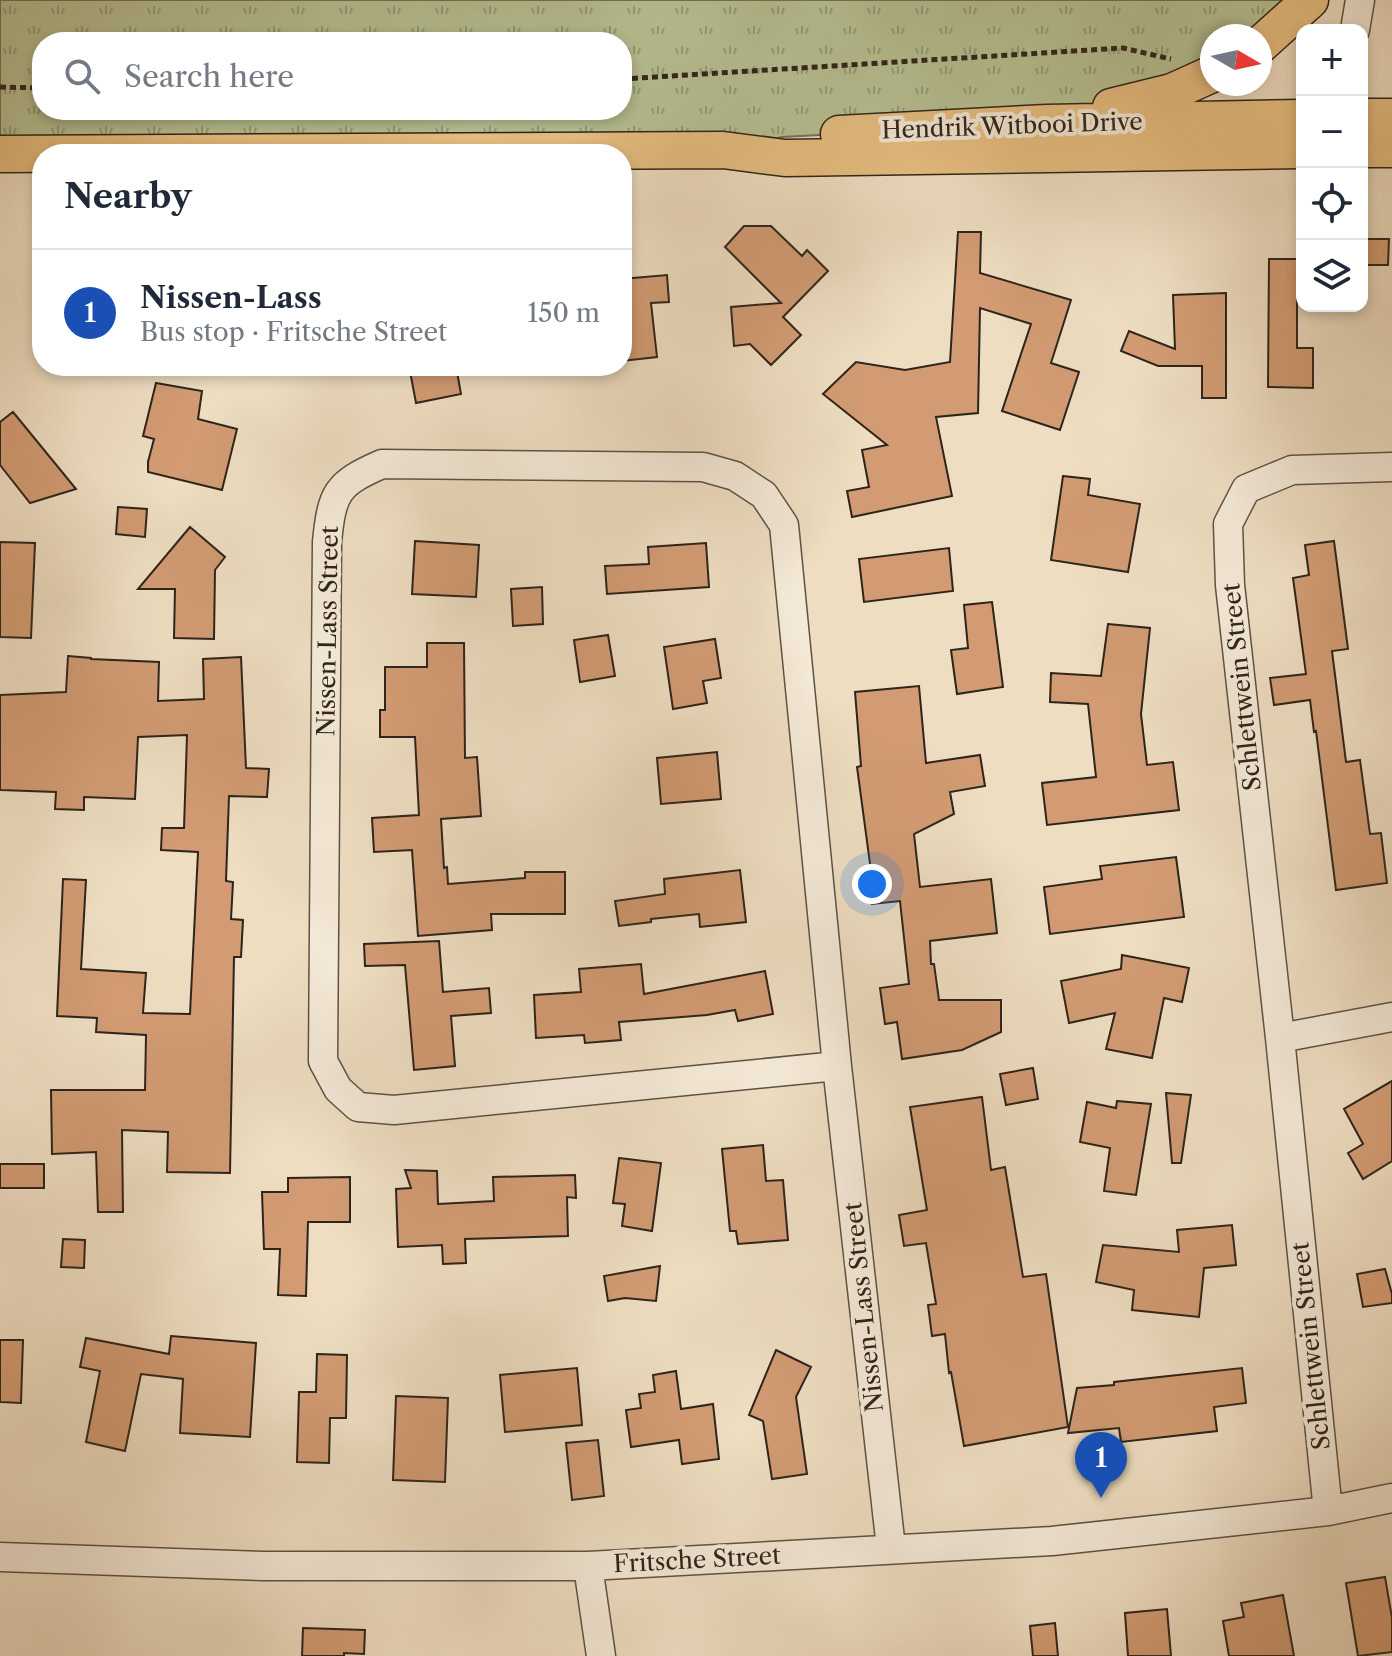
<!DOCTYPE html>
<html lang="en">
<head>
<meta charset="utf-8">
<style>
  :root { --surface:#fff; --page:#f6f6f7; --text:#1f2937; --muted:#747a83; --line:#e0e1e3; --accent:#db2777 }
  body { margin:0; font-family:"Libre Caslon Text",serif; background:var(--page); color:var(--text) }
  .controls { position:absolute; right:24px; top:24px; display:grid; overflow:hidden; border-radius:16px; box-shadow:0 4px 12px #0003 }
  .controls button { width:72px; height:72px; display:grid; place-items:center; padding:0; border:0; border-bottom:2px solid var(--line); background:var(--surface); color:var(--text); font:40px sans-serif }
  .compass { position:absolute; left:1200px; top:24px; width:72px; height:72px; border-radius:50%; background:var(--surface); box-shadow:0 4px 12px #0003; rotate:99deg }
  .you { position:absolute; left:872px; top:884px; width:28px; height:28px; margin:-20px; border:6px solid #fff; border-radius:50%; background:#1a73e8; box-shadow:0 0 0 12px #1a73e833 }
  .badge { display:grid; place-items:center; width:52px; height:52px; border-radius:50%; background:var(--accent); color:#fff; font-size:26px; font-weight:700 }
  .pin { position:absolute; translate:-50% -66px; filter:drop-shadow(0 2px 4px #0008) }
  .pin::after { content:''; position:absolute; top:42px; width:28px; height:24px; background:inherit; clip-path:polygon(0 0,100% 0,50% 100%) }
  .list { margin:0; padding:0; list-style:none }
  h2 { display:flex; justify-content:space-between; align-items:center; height:104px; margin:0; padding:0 32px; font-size:34px }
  h2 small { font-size:26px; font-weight:400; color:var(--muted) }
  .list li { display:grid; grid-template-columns:52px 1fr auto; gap:24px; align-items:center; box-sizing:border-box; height:128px; padding:0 32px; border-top:2px solid var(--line) }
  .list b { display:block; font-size:30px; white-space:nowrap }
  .list p { margin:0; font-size:26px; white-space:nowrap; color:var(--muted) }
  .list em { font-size:26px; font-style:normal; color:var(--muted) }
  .icon { flex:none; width:44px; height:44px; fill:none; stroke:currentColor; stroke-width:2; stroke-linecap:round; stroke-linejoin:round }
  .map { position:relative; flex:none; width:1392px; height:1656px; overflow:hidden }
  .search { position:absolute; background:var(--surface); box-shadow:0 4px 12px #0003; left:32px; top:32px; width:600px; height:88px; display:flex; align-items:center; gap:20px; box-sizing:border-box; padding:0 28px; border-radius:32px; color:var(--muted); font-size:30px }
  .panel { position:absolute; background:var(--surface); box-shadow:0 4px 12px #0003; left:32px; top:144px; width:600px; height:232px; border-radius:32px }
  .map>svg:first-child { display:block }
</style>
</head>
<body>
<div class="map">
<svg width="1392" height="1656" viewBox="0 0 1392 1656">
  <defs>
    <pattern id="grass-tufts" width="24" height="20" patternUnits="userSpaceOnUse" patternTransform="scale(2)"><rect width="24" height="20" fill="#b7c194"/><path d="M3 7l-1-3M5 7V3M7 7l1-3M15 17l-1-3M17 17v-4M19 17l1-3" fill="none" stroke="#959d78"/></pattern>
  </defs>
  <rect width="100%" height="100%" fill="#eeddc1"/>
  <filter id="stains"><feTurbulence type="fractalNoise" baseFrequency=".0025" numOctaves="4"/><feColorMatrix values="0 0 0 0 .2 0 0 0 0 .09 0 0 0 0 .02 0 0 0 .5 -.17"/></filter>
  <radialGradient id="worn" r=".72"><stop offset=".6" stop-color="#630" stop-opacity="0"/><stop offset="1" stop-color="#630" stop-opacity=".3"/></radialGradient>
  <path fill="url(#grass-tufts)" stroke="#727258" stroke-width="2" fill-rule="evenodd" d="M 0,0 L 1310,0 L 1260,36 L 1212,36 L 1212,74 L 1047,123 L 782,137 L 723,150 L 0,154 ZM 42,42 L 622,42 L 622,110 L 42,110 Z"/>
  <path fill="#d29b73" stroke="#2d241c" stroke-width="2" d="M 744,226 L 771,226 L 802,256 L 807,250 L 828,271 L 783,317 L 801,335 L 771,365 L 750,344 L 734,346 L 731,307 L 781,303 L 725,247 Z
    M 958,232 L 981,232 L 980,273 L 1071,300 L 1051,363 L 1079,372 L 1060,430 L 1002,411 L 1031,324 L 980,308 L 978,413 L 936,417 L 952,496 L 852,517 L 847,491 L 869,487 L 862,450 L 887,445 L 823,394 L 856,362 L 905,370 L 950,362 Z
    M 1362,239 L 1389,239 L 1388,265 L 1362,265 Z
    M 1269,259 L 1297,259 L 1297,348 L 1313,348 L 1313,388 L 1268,387 Z
    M 667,275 L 669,302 L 651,303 L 657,357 L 622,361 L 622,279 Z
    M 1226,293 L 1226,398 L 1202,398 L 1202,366 L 1158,366 L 1121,351 L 1129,331 L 1175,349 L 1173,295 Z
    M 409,366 L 456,366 L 461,394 L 416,403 Z
    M 156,383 L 202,391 L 198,419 L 237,429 L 222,490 L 148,472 L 148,462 L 154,439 L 143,436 Z
    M 13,412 L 76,489 L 30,503 L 0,465 L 0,422 Z
    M 1063,476 L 1090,479 L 1088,495 L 1140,504 L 1128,572 L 1051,560 Z
    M 118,507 L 147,509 L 145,537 L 116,534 Z
    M 190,527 L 225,557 L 215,570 L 214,639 L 174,638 L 175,589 L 138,589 Z
    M 415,541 L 479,545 L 476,597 L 412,594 Z
    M 1334,541 L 1348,649 L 1332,651 L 1346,762 L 1360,760 L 1370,834 L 1381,833 L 1387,883 L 1336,890 L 1316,731 L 1314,732 L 1310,700 L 1274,705 L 1270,678 L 1306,674 L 1293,578 L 1309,575 L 1305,545 Z
    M 0,542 L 35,543 L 31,638 L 0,637 Z
    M 706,543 L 709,587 L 607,594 L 605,566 L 649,564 L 648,547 Z
    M 949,548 L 953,591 L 864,602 L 859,559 Z
    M 542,587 L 543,624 L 513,626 L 511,589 Z
    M 992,602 L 1003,687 L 957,694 L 951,650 L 968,648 L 964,605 Z
    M 1108,624 L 1150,628 L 1141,714 L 1147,765 L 1173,762 L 1179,810 L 1047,825 L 1042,783 L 1096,777 L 1088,704 L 1050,702 L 1051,673 L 1101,676 Z
    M 608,635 L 615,676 L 580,682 L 574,640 Z
    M 715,639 L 721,678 L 703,681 L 707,703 L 673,709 L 664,647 Z
    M 427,643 L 464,643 L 465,758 L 477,757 L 481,816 L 441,819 L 444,868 L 447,867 L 448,884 L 525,878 L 525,872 L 565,872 L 565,914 L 491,914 L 492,930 L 418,936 L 412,850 L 374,852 L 372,818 L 419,815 L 415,737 L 380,737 L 380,710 L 385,710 L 385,667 L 427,667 Z
    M 68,656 L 91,658 L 91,659 L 159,662 L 158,701 L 204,699 L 203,659 L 241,657 L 246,768 L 269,769 L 267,797 L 229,796 L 226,881 L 233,882 L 231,919 L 243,920 L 241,957 L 234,957 L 230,1173 L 167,1172 L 168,1132 L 122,1130 L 123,1212 L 98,1212 L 96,1152 L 52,1154 L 51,1090 L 145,1090 L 146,1035 L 96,1032 L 97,1018 L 57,1016 L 63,879 L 86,880 L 81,969 L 146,973 L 143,1013 L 190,1014 L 198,852 L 161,850 L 162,828 L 184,828 L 187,735 L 138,737 L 135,799 L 84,797 L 84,810 L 55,809 L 56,792 L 0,790 L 0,695 L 66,692 Z
    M 919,686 L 926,763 L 980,755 L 985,786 L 950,792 L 954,814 L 914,834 L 920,887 L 991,879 L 997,933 L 930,941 L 931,964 L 934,964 L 939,1000 L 1001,1000 L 1001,1032 L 962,1050 L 902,1059 L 897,1022 L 885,1024 L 880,988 L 909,984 L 900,901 L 872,904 L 868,871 L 871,871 L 857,767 L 861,766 L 855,692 Z
    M 717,752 L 721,799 L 661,804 L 657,758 Z
    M 1176,857 L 1184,917 L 1050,934 L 1044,887 L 1102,879 L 1100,866 Z
    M 740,870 L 746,922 L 700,927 L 699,914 L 651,919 L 651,922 L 619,926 L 615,901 L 665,894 L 664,879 Z
    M 439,941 L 443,992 L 489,988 L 491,1013 L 451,1016 L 455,1066 L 414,1070 L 405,965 L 365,966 L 364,944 Z
    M 1122,955 L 1189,968 L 1182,1002 L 1164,998 L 1152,1058 L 1106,1049 L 1115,1013 L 1069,1023 L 1061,981 L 1121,969 Z
    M 641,964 L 644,994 L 765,971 L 773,1014 L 738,1021 L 735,1010 L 707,1015 L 619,1022 L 621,1040 L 585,1043 L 584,1035 L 536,1038 L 534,995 L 581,992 L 579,969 Z
    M 1033,1068 L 1038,1099 L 1006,1105 L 1000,1074 Z
    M 1392,1081 L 1392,1161 L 1363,1179 L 1348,1153 L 1363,1144 L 1344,1109 Z
    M 1166,1093 L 1191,1095 L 1181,1163 L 1172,1163 Z
    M 982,1097 L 991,1170 L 1005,1167 L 1023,1277 L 1046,1274 L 1068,1427 L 964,1446 L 951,1372 L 949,1373 L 945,1334 L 932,1336 L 928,1305 L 936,1304 L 926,1243 L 904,1246 L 899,1215 L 927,1210 L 910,1107 Z
    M 1117,1101 L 1151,1104 L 1136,1195 L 1104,1191 L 1110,1148 L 1080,1142 L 1087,1102 L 1116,1108 Z
    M 763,1145 L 766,1181 L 783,1180 L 788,1240 L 738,1244 L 736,1231 L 730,1231 L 722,1149 Z
    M 619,1158 L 661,1163 L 652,1231 L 622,1226 L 625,1204 L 613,1203 Z
    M 0,1164 L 44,1164 L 44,1188 L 0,1188 Z
    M 405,1170 L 437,1171 L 438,1204 L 494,1201 L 493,1177 L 575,1175 L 576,1198 L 567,1197 L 568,1236 L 465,1239 L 466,1263 L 443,1264 L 442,1245 L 398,1247 L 396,1189 L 411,1188 Z
    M 350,1177 L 350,1222 L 308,1222 L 306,1296 L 278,1295 L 280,1249 L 264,1249 L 262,1192 L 288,1192 L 288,1178 Z
    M 1232,1225 L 1236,1265 L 1204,1268 L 1199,1317 L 1132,1310 L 1134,1290 L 1096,1282 L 1103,1245 L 1179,1252 L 1177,1230 Z
    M 63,1239 L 85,1240 L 84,1268 L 61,1267 Z
    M 660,1266 L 656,1301 L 625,1298 L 608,1301 L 604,1276 Z
    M 1385,1269 L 1392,1294 L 1392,1303 L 1363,1307 L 1357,1274 Z
    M 171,1336 L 256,1343 L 250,1437 L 180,1433 L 183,1379 L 141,1374 L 125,1451 L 86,1442 L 100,1371 L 80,1367 L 86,1338 L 169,1354 Z
    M 0,1340 L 23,1340 L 21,1403 L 0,1402 Z
    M 776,1350 L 811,1367 L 796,1397 L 807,1474 L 772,1479 L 763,1421 L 749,1415 Z
    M 317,1354 L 347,1355 L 346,1418 L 330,1418 L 329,1463 L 297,1462 L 299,1392 L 316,1392 Z
    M 577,1368 L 582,1425 L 505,1432 L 500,1375 Z
    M 1242,1368 L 1246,1403 L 1214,1407 L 1217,1431 L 1121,1442 L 1119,1428 L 1068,1433 L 1077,1388 L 1114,1385 L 1114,1382 Z
    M 676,1371 L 681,1409 L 713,1404 L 719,1459 L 682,1464 L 679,1440 L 631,1447 L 626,1410 L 641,1408 L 639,1394 L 655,1392 L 653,1375 Z
    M 396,1396 L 448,1398 L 445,1482 L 393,1480 Z
    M 598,1440 L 604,1496 L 572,1500 L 566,1443 Z
    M 1385,1577 L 1392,1618 L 1392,1652 L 1358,1656 L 1346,1583 Z
    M 1283,1595 L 1294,1656 L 1229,1656 L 1223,1621 L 1244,1617 L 1241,1603 Z
    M 1167,1609 L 1171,1656 L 1128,1656 L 1125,1613 Z
    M 1055,1623 L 1058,1656 L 1033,1656 L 1030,1626 Z
    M 303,1628 L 365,1630 L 364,1654 L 344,1653 L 344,1656 L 302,1656 Z"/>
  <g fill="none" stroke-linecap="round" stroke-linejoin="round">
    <defs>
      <path id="minor" d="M 1355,30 L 1360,0
        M 1280,1038 L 1392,1017
        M 837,1066 L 394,1110 L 358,1107 L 338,1089 L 323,1061 L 327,542 C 332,493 336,484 382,464 L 703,467 L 735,476 L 764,495 L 784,525 L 837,1066 L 891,1548
        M 1328,1511 L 1280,1038 L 1230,585 L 1228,524 L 1246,489 L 1292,470 L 1392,467
        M 0,1557 L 264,1566 L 588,1566 L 1052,1541 L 1328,1511 L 1392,1498
        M 588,1566 L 601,1656"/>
      <path id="major" d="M 1260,45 L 1310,0
        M 1111,107 L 1172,92 L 1212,74
        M 1362,117 L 1392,117
        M 839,134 L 1047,123 L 1302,118
        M 1362,149 L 1392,149
        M 0,154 L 723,150 L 785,158 L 1302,150"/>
    </defs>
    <use href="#minor" stroke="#5d5245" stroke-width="31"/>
    <use href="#major" stroke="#2d241c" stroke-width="39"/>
    <path stroke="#2d241c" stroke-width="5" stroke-dasharray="6 4" stroke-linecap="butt" d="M 622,79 L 1123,48 L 1171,59
      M 0,87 L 42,88"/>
    <use href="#minor" stroke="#f4e9d7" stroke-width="28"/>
    <use href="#major" stroke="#e7be80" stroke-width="36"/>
  </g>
  <g text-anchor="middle" stroke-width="8" stroke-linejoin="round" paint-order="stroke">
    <g font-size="24" fill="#2d241c" stroke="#f4e9d7">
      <text transform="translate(1012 126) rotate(-2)" y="8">Hendrik Witbooi Drive</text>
      <text transform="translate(328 631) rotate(-89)" y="8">Nissen-Lass Street</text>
      <text transform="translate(1242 687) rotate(-96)" y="8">Schlettwein Street</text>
      <text transform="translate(864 1307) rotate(-96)" y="8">Nissen-Lass Street</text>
      <text transform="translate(1311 1346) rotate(-96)" y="8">Schlettwein Street</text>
      <text transform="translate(697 1560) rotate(-3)" y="8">Fritsche Street</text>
    </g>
  </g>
  <rect width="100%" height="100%" filter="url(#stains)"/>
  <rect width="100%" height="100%" fill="url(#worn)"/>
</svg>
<div class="controls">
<button>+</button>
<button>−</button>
<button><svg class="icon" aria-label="locate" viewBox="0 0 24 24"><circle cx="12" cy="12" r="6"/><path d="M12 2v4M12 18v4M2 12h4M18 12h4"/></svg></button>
<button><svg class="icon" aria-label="layers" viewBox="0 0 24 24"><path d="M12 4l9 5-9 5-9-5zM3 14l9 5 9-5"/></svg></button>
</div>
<svg class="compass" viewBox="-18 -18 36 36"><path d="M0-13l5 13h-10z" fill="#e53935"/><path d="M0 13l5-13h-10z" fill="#747a83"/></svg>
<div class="you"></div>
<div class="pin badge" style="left:1101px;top:1498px;background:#1a4fb4">1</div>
<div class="search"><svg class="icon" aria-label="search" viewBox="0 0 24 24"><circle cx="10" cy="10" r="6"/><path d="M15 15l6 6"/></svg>Search here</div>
<section class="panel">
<h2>Nearby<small></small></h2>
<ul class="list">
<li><span class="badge" style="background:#1a4fb4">1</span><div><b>Nissen-Lass</b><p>Bus stop · Fritsche Street</p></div><em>150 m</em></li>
</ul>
</section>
</div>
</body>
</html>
